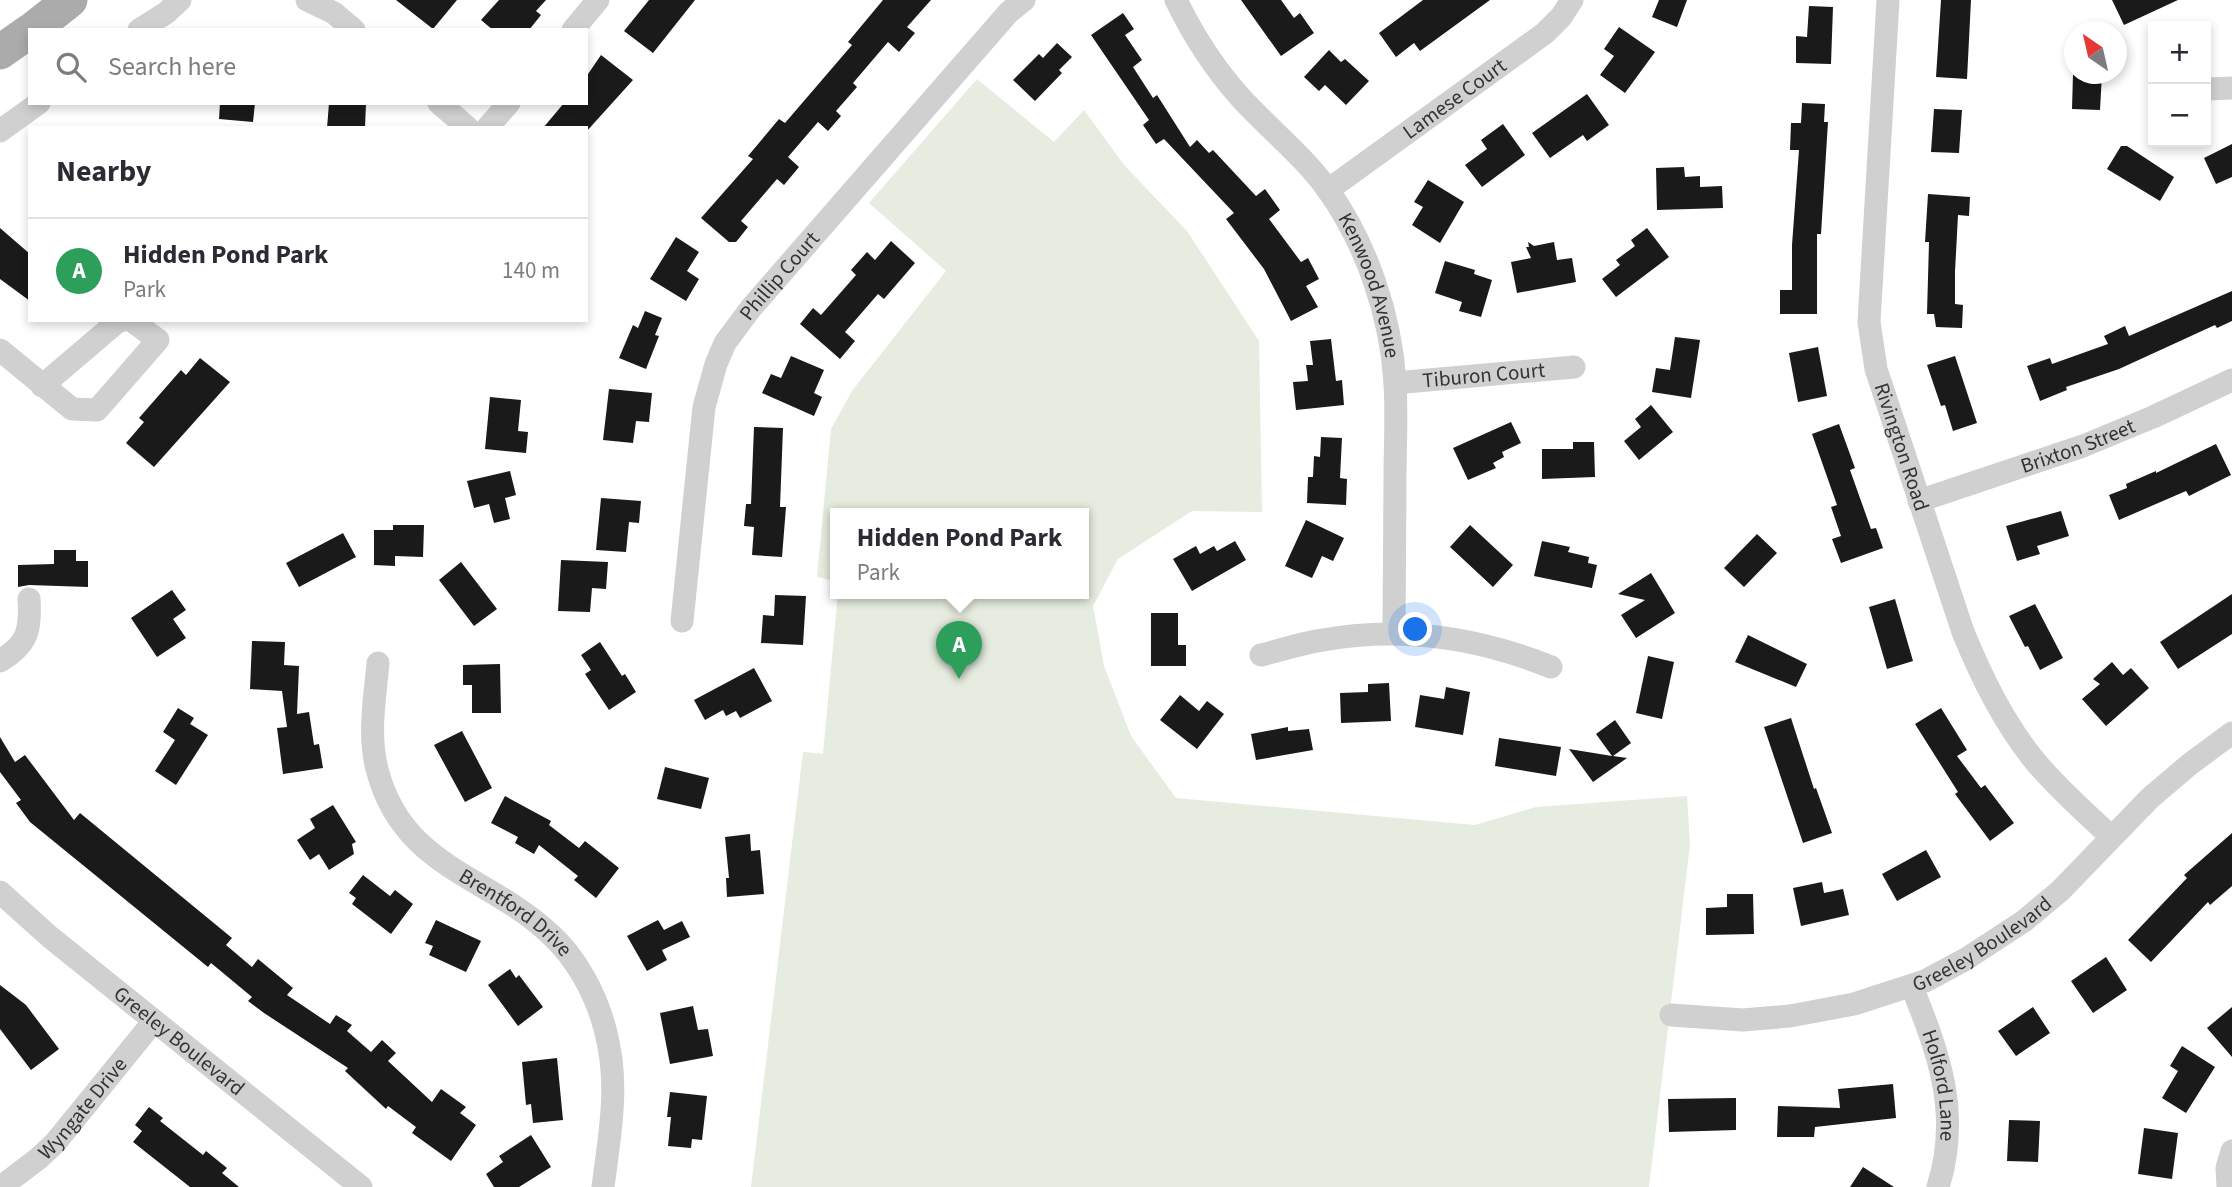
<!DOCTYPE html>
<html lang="en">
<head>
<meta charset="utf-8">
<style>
  :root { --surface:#fff; --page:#f2f2f3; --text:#2b2b33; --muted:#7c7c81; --line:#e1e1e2; --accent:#e63946 }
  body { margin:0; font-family:"Source Sans 3",sans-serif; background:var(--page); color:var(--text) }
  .controls { position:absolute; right:21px; top:21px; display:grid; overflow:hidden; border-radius:0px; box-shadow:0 4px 10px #0003 }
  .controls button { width:63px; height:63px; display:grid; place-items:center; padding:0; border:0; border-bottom:2px solid var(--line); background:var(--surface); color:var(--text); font:35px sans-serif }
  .compass { position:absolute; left:2064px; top:21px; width:63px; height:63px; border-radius:50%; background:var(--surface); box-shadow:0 4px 10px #0003; rotate:326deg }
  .you { position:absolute; left:1416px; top:630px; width:24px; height:24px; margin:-18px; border:5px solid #fff; border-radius:50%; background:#1a73e8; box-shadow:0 0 0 10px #1a73e833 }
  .badge { display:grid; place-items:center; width:46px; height:46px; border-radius:50%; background:var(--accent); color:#fff; font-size:23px; font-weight:700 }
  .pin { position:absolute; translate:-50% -58px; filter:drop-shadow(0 2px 4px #0008) }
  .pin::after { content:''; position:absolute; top:37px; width:24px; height:21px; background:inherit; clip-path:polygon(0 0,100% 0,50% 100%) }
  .popup { position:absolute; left:830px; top:508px; width:259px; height:91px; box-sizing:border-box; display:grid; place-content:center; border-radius:0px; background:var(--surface); filter:drop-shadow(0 2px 5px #0005); font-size:23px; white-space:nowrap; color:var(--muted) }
  .popup b { font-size:26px; color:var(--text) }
  .popup::after { content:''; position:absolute; left:50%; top:100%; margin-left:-14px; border:14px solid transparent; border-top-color:var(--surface) }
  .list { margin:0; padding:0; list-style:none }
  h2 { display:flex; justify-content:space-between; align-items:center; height:91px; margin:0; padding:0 28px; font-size:30px }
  h2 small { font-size:23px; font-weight:400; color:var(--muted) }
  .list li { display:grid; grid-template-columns:46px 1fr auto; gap:21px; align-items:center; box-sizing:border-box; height:105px; padding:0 28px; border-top:2px solid var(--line) }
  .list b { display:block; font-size:26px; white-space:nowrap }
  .list p { margin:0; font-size:23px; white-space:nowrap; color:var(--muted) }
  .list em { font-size:23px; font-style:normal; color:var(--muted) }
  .icon { flex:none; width:38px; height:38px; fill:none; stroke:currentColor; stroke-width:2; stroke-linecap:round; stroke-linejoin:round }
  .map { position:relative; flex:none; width:2232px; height:1187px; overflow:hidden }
  .search { position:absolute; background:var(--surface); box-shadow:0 4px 10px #0003; left:28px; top:28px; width:560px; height:77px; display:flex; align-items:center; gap:18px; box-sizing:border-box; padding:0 24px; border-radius:0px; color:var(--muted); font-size:26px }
  .panel { position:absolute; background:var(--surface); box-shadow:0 4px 10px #0003; left:28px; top:126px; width:560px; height:196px; border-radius:0px }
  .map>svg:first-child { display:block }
</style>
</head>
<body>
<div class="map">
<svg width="2232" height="1187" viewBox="0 0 2232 1187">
  <rect width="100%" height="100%" fill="#fff"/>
  <path fill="#e6ecdf" d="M 977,79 L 1054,142 L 1084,110 L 1124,165 L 1187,231 L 1259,341 L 1262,512 L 1192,511 L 1118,559 L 1093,606 L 1104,666 L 1131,736 L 1176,798 L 1475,825 L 1536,807 L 1687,796 L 1690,844 L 1649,1187 L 751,1187 L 803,752 L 823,754 L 838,593 L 1083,593 L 1083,513 L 835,513 L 835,581 L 817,577 L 831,429 L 852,391 L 946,271 L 869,203 Z"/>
  <path fill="#1a1a1a" d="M 396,0 L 457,0 L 433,29 Z
    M 499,0 L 546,0 L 536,11 L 541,15 L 529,30 L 493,30 L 481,20 Z
    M 649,0 L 695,0 L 653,53 L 624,31 Z
    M 883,0 L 931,0 L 907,27 L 915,33 L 899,52 L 888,42 L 853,83 L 857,87 L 836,111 L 841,116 L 828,131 L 818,122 L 788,157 L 799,167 L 784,185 L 777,179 L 741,221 L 748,227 L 736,242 L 729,242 L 701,218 L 753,159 L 748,156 L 779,119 L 785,123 L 852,45 L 848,42 Z
    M 1241,0 L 1281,0 L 1294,18 L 1300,13 L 1314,33 L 1281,56 Z
    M 1423,0 L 1490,0 L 1420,51 L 1414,43 L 1396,57 L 1379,33 Z
    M 1659,0 L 1687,0 L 1677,27 L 1652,17 Z
    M 1941,0 L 1971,0 L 1967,79 L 1936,77 Z
    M 2112,0 L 2178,0 L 2124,25 Z
    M 1809,6 L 1833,7 L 1831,64 L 1796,63 L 1796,36 L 1807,37 Z
    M 1123,13 L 1134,29 L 1125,35 L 1142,60 L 1133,67 L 1153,98 L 1157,95 L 1190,147 L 1197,140 L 1209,153 L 1213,150 L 1256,196 L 1265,189 L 1280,210 L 1269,219 L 1301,262 L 1308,258 L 1319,279 L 1306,286 L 1318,307 L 1291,321 L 1264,269 L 1226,219 L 1234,213 L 1164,139 L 1156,144 L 1143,125 L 1149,120 L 1091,35 Z
    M 1619,27 L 1655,52 L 1625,93 L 1600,75 L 1614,56 L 1604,49 Z
    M 1057,43 L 1072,57 L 1059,70 L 1062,73 L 1035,101 L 1013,80 L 1039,54 L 1043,58 Z
    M 1329,50 L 1341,62 L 1345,59 L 1369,81 L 1346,105 L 1325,85 L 1319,91 L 1304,77 Z
    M 601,55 L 633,80 L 586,132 L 586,128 L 543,128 L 564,103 L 586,103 L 586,77 Z
    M 2073,74 L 2102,74 L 2100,110 L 2072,109 Z
    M 1587,94 L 1609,125 L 1587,141 L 1583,135 L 1550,158 L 1532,133 Z
    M 220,103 L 255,103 L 253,122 L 219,119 Z
    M 329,103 L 366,103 L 365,128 L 327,128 Z
    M 1802,103 L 1825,104 L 1824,122 L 1828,122 L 1821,234 L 1817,234 L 1817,314 L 1780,314 L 1780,290 L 1792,290 L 1792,245 L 1799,150 L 1790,150 L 1791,123 L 1801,123 Z
    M 1934,109 L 1962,110 L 1959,153 L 1931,152 Z
    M 1503,124 L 1525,155 L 1482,187 L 1465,165 L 1487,149 L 1481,140 Z
    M 2232,144 L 2232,177 L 2216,184 L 2204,158 Z
    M 2121,146 L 2127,146 L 2174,177 L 2160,201 L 2107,169 Z
    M 1684,167 L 1685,177 L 1700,176 L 1700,187 L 1722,186 L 1723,208 L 1657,210 L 1656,168 Z
    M 1428,180 L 1464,202 L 1440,243 L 1412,225 L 1423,207 L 1414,202 Z
    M 1928,194 L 1970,197 L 1969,216 L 1958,215 L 1955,272 L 1955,304 L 1963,305 L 1962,328 L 1936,327 L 1934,314 L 1927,314 L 1929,242 L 1925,242 Z
    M 0,228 L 30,254 L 30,301 L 0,279 Z
    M 1647,228 L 1669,257 L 1616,297 L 1602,279 L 1620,265 L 1616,260 L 1635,246 L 1631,240 Z
    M 676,237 L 699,252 L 687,271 L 699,279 L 686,301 L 650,279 Z
    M 891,241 L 915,263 L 884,299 L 878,294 L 845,332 L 855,341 L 840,359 L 800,324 L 813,308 L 821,315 L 856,275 L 851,270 L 867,252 L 875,260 Z
    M 1528,242 L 1534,246 L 1554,242 L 1557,260 L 1572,258 L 1576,282 L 1517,293 L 1511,262 L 1531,258 L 1526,247 L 1529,247 Z
    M 1445,261 L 1475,270 L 1474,274 L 1492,280 L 1481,317 L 1459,311 L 1462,302 L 1435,293 Z
    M 2232,291 L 2232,321 L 2217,328 L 2215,325 L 2119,369 L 2066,387 L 2067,390 L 2040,401 L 2027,366 L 2050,358 L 2052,364 L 2108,344 L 2104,336 L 2125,326 L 2129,336 Z
    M 645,311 L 662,318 L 655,335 L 659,336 L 646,369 L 619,358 L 633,325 L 638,328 Z
    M 1675,337 L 1700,340 L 1691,398 L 1652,392 L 1656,368 L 1670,370 Z
    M 1331,339 L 1336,381 L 1342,380 L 1344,405 L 1296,410 L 1293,382 L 1308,381 L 1306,365 L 1313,365 L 1310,341 Z
    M 1818,347 L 1827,396 L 1798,402 L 1789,353 Z
    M 791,356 L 824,370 L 814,393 L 822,397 L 814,416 L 762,393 L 771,374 L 781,378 Z
    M 1955,356 L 1977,423 L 1953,431 L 1945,405 L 1941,406 L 1927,365 Z
    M 200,358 L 230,382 L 154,467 L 126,443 L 144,422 L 139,418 L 181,370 L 186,375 Z
    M 609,389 L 652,393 L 649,422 L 636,421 L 633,443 L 603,440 Z
    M 490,397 L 521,400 L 518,431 L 528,432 L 526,453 L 485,449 Z
    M 1651,405 L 1673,432 L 1639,460 L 1624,441 L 1641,427 L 1635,419 Z
    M 1511,422 L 1521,443 L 1502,452 L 1504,457 L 1493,463 L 1496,468 L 1468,480 L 1453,448 Z
    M 1839,424 L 1855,468 L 1850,470 L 1871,529 L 1876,528 L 1883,548 L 1841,563 L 1832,539 L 1841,536 L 1831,507 L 1837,505 L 1812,434 Z
    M 754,427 L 783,428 L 780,507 L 786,507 L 782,557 L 752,555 L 754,527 L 744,526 L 746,504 L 751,504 Z
    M 1321,437 L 1342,438 L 1340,478 L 1347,479 L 1346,505 L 1307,503 L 1308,477 L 1313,477 L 1314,456 L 1320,457 Z
    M 1573,442 L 1594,442 L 1595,477 L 1542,479 L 1542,449 L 1573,449 Z
    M 2216,444 L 2231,475 L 2189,496 L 2186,491 L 2119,520 L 2109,495 L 2127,488 L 2126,484 L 2156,471 L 2156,473 Z
    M 510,471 L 516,495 L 505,498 L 510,519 L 494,523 L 489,504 L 474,508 L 467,481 Z
    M 601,498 L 641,501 L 639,523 L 629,522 L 626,552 L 596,550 Z
    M 2061,511 L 2069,536 L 2037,546 L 2040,554 L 2017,561 L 2006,526 Z
    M 1306,520 L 1344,538 L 1333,561 L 1322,556 L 1312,578 L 1285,566 Z
    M 393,525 L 424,525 L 423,557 L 395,556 L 395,566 L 374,565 L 374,530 L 393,530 Z
    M 1470,525 L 1513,565 L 1493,587 L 1450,547 Z
    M 343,533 L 356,557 L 299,587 L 286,563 Z
    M 1757,534 L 1777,553 L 1744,587 L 1724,568 Z
    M 1235,541 L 1246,560 L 1192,591 L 1173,559 L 1196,546 L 1200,554 L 1214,546 L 1217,551 Z
    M 1542,541 L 1570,547 L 1568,552 L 1589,557 L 1588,563 L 1597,565 L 1592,588 L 1534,576 Z
    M 54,550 L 76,550 L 76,561 L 88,561 L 88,587 L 29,585 L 18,587 L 18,565 L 54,564 Z
    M 561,560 L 608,562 L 606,589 L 592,588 L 590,612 L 558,611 Z
    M 461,562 L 497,609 L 474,626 L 439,580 Z
    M 1651,573 L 1675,613 L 1636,638 L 1621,615 L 1645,600 L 1618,594 Z
    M 172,590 L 186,610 L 173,619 L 186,638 L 157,657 L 131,618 Z
    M 2232,594 L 2232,634 L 2178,669 L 2160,642 Z
    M 775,595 L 806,596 L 803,645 L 761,643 L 763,615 L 774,616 Z
    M 1895,599 L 1913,661 L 1887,669 L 1869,607 Z
    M 2035,604 L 2063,658 L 2040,670 L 2028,646 L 2025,647 L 2009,616 Z
    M 1151,613 L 1178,613 L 1178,645 L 1186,645 L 1186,666 L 1151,666 Z
    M 1748,635 L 1807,664 L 1796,687 L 1735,662 Z
    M 252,641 L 285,642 L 284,665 L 299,666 L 297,714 L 309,712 L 314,745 L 319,744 L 323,768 L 283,774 L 277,728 L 287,727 L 282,691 L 250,689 Z
    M 600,642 L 622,676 L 625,674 L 636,692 L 609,710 L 585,674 L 591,670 L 581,655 Z
    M 1648,656 L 1674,662 L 1662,719 L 1636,713 Z
    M 2112,662 L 2123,675 L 2131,668 L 2149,688 L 2106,726 L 2082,699 L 2100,684 L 2093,679 Z
    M 500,664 L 501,713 L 472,713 L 472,685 L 463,685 L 463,665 Z
    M 754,668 L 772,701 L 740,718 L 736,711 L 726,716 L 723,710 L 705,720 L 694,700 Z
    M 1389,683 L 1391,721 L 1341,723 L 1340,693 L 1368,692 L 1368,684 Z
    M 1446,687 L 1470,692 L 1463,735 L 1415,727 L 1420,695 L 1444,699 Z
    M 1180,695 L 1199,711 L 1207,701 L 1224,714 L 1197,749 L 1160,720 Z
    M 178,708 L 194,718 L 190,724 L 208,735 L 176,785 L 155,771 L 175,740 L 163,732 Z
    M 1941,708 L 1967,750 L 1957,756 L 1981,788 L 1985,785 L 2014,823 L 1990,841 L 1955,794 L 1958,792 L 1915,724 Z
    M 1791,718 L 1814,789 L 1816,788 L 1832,833 L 1803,843 L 1764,727 Z
    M 1615,720 L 1631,743 L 1613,756 L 1627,758 L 1593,782 L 1569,749 L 1612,756 L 1596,734 Z
    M 1288,727 L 1288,731 L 1309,729 L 1313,750 L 1256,760 L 1251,734 Z
    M 462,731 L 492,788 L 465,802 L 434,745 Z
    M 0,737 L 15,762 L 25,755 L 74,820 L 80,813 L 232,938 L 226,945 L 252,967 L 258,959 L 293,988 L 287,995 L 330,1024 L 336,1015 L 352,1025 L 347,1031 L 371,1052 L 382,1040 L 396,1053 L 388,1061 L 432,1102 L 441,1089 L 466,1107 L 460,1113 L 476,1125 L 451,1161 L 412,1133 L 416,1127 L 388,1106 L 386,1109 L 345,1071 L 348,1068 L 264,1013 L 248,1001 L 252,997 L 211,963 L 208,967 L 30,822 L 16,803 L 21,800 L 0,772 Z
    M 1499,738 L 1561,747 L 1556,776 L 1495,766 Z
    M 665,767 L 709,778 L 701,809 L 657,799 Z
    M 505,796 L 551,821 L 549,825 L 579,848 L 585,841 L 619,868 L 596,898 L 574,880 L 578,876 L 539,845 L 534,854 L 515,843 L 518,837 L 491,823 Z
    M 333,805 L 356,842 L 352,844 L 354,854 L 329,870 L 319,854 L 310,860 L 297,840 L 315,828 L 310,819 Z
    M 2232,833 L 2232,886 L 2210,905 L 2208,902 L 2151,962 L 2128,940 L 2187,878 L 2184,875 Z
    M 750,834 L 751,851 L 760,850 L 764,894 L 727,897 L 726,878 L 729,878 L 725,837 Z
    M 1926,850 L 1941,877 L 1897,901 L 1882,874 Z
    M 363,875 L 390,896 L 395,890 L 413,904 L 391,934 L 352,904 L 356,898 L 349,893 Z
    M 1822,882 L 1824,893 L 1843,889 L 1849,915 L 1801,926 L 1793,888 Z
    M 1727,894 L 1753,894 L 1754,934 L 1706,935 L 1706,908 L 1727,907 Z
    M 436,920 L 481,941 L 466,972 L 429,955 L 433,946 L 425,943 Z
    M 658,920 L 664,930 L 682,921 L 690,937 L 662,950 L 667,960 L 647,971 L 627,936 Z
    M 2106,957 L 2127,990 L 2093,1013 L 2071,981 Z
    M 510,969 L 516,978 L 519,975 L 543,1007 L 518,1026 L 488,985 Z
    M 0,985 L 26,1005 L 59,1049 L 31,1070 L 0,1029 Z
    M 693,1006 L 698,1030 L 708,1029 L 713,1056 L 670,1064 L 660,1013 Z
    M 2033,1007 L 2050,1033 L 2016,1056 L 1998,1031 Z
    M 2232,1007 L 2232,1057 L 2207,1028 Z
    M 2182,1046 L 2215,1067 L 2186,1113 L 2162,1098 L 2178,1071 L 2170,1066 Z
    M 557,1058 L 563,1120 L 533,1123 L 531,1104 L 526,1105 L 522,1062 Z
    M 1893,1084 L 1896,1118 L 1815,1127 L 1814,1137 L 1777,1137 L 1778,1106 L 1840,1108 L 1838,1089 Z
    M 670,1092 L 707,1096 L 702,1140 L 692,1139 L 691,1148 L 668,1146 L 671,1117 L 667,1117 Z
    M 1736,1098 L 1736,1130 L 1669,1132 L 1668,1099 Z
    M 149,1107 L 163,1118 L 160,1121 L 203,1155 L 206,1151 L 227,1168 L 222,1173 L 239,1187 L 190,1187 L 133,1142 L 142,1131 L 135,1125 Z
    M 2009,1120 L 2040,1121 L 2038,1162 L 2007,1161 Z
    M 2144,1128 L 2178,1133 L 2172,1179 L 2138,1174 Z
    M 531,1135 L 551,1167 L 519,1187 L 494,1187 L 486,1174 L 503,1162 L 499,1156 Z
    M 1863,1167 L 1894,1187 L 1850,1187 Z"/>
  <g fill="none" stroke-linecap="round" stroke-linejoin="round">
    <g stroke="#d0d0d0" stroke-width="23">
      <path d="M 307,0 L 334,13 L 354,30"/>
      <path id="s1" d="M 1176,0 C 1193,35 1214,68 1240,97 C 1269,129 1303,155 1328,190 C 1367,245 1391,316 1395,383 C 1397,415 1395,447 1395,479 C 1395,530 1394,581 1394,633"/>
      <path id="s2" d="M 1888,0 L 1869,322 L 1876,369 L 1963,632 C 1982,678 2003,721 2034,760 C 2057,788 2085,812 2111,837"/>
      <path d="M 139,30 L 166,13 L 180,0"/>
      <path d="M 573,30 L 598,0"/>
      <path d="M 2206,89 L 2232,88"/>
      <path d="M 439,103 L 468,128"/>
      <path d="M 487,128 L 509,103"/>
      <path d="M 0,131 L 39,103"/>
      <path id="s3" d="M 1328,190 L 1545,33 L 1561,17 L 1572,0"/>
      <path d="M 0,350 L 72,409 L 97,410 L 158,340 L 131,320"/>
      <path id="s4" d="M 1395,383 L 1574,367"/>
      <path d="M 42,386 L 117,322 L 123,320"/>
      <path id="s5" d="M 1919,501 L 2083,446 L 2153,417 L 2232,380"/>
      <path id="s6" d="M 682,621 L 704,407 L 716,364 L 725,343 L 751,308 L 1009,12 L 1024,0"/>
      <path d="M 1261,655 C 1281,650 1302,643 1323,640 C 1401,626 1479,638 1551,667"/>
      <path d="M 0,661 C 28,644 31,630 29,599"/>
      <path id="s7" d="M 378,663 C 375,697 368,734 377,769 C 402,867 485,874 549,933 C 576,957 596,994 605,1029 C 620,1083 610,1132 603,1187"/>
      <path id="s8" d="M 0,892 L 50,937 L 361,1187"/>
      <path id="s9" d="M 1912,987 C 1939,1054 1961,1114 1938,1187"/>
      <path id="s10" d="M 1671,1015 L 1743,1020 L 1790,1016 L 1854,1004 L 1925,981 L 1966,959 L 2024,921 L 2060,891 L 2150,798 L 2190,764 L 2232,733"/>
      <path id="s11" d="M 1,1187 L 39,1158 L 55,1143 L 154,1021"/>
      <path d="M 2228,1187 L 2227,1168 L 2232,1151"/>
    </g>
    <path stroke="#ababab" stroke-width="35" d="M 32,30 L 70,0
      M 0,52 L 30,31"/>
  </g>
  <g text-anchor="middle" stroke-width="7" stroke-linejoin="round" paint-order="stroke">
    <g font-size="21" fill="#333" stroke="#fff">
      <text dy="7" stroke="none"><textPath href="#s3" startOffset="156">Lamese Court</textPath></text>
      <text dy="7" stroke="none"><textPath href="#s6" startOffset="369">Phillip Court</textPath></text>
      <text dy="7" stroke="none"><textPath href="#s1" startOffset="350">Kenwood Avenue</textPath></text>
      <text dy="7" stroke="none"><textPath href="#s4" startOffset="89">Tiburon Court</textPath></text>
      <text dy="7" stroke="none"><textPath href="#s5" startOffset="168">Brixton Street</textPath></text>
      <text dy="7" stroke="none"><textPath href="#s2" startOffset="452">Rivington Road</textPath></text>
      <text dy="7" stroke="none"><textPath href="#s7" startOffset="312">Brentford Drive</textPath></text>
      <text dy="7" stroke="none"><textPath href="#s10" startOffset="327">Greeley Boulevard</textPath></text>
      <text dy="7" stroke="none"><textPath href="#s8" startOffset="233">Greeley Boulevard</textPath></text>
      <text dy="7" stroke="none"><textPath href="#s9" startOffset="103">Holford Lane</textPath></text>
      <text dy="7" stroke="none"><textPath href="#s11" startOffset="114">Wyngate Drive</textPath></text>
    </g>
  </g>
</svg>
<div class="controls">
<button>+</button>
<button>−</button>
</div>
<svg class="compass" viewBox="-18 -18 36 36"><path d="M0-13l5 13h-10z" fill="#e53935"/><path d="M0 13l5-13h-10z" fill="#7c7c81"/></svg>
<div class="you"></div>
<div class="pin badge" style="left:959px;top:679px;background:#2e9e5b">A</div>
<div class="popup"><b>Hidden Pond Park</b>Park</div>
<div class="search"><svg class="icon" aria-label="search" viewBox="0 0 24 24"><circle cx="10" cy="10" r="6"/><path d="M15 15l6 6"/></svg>Search here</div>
<section class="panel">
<h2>Nearby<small></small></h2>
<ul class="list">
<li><span class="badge" style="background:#2e9e5b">A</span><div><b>Hidden Pond Park</b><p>Park</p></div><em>140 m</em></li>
</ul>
</section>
</div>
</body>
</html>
